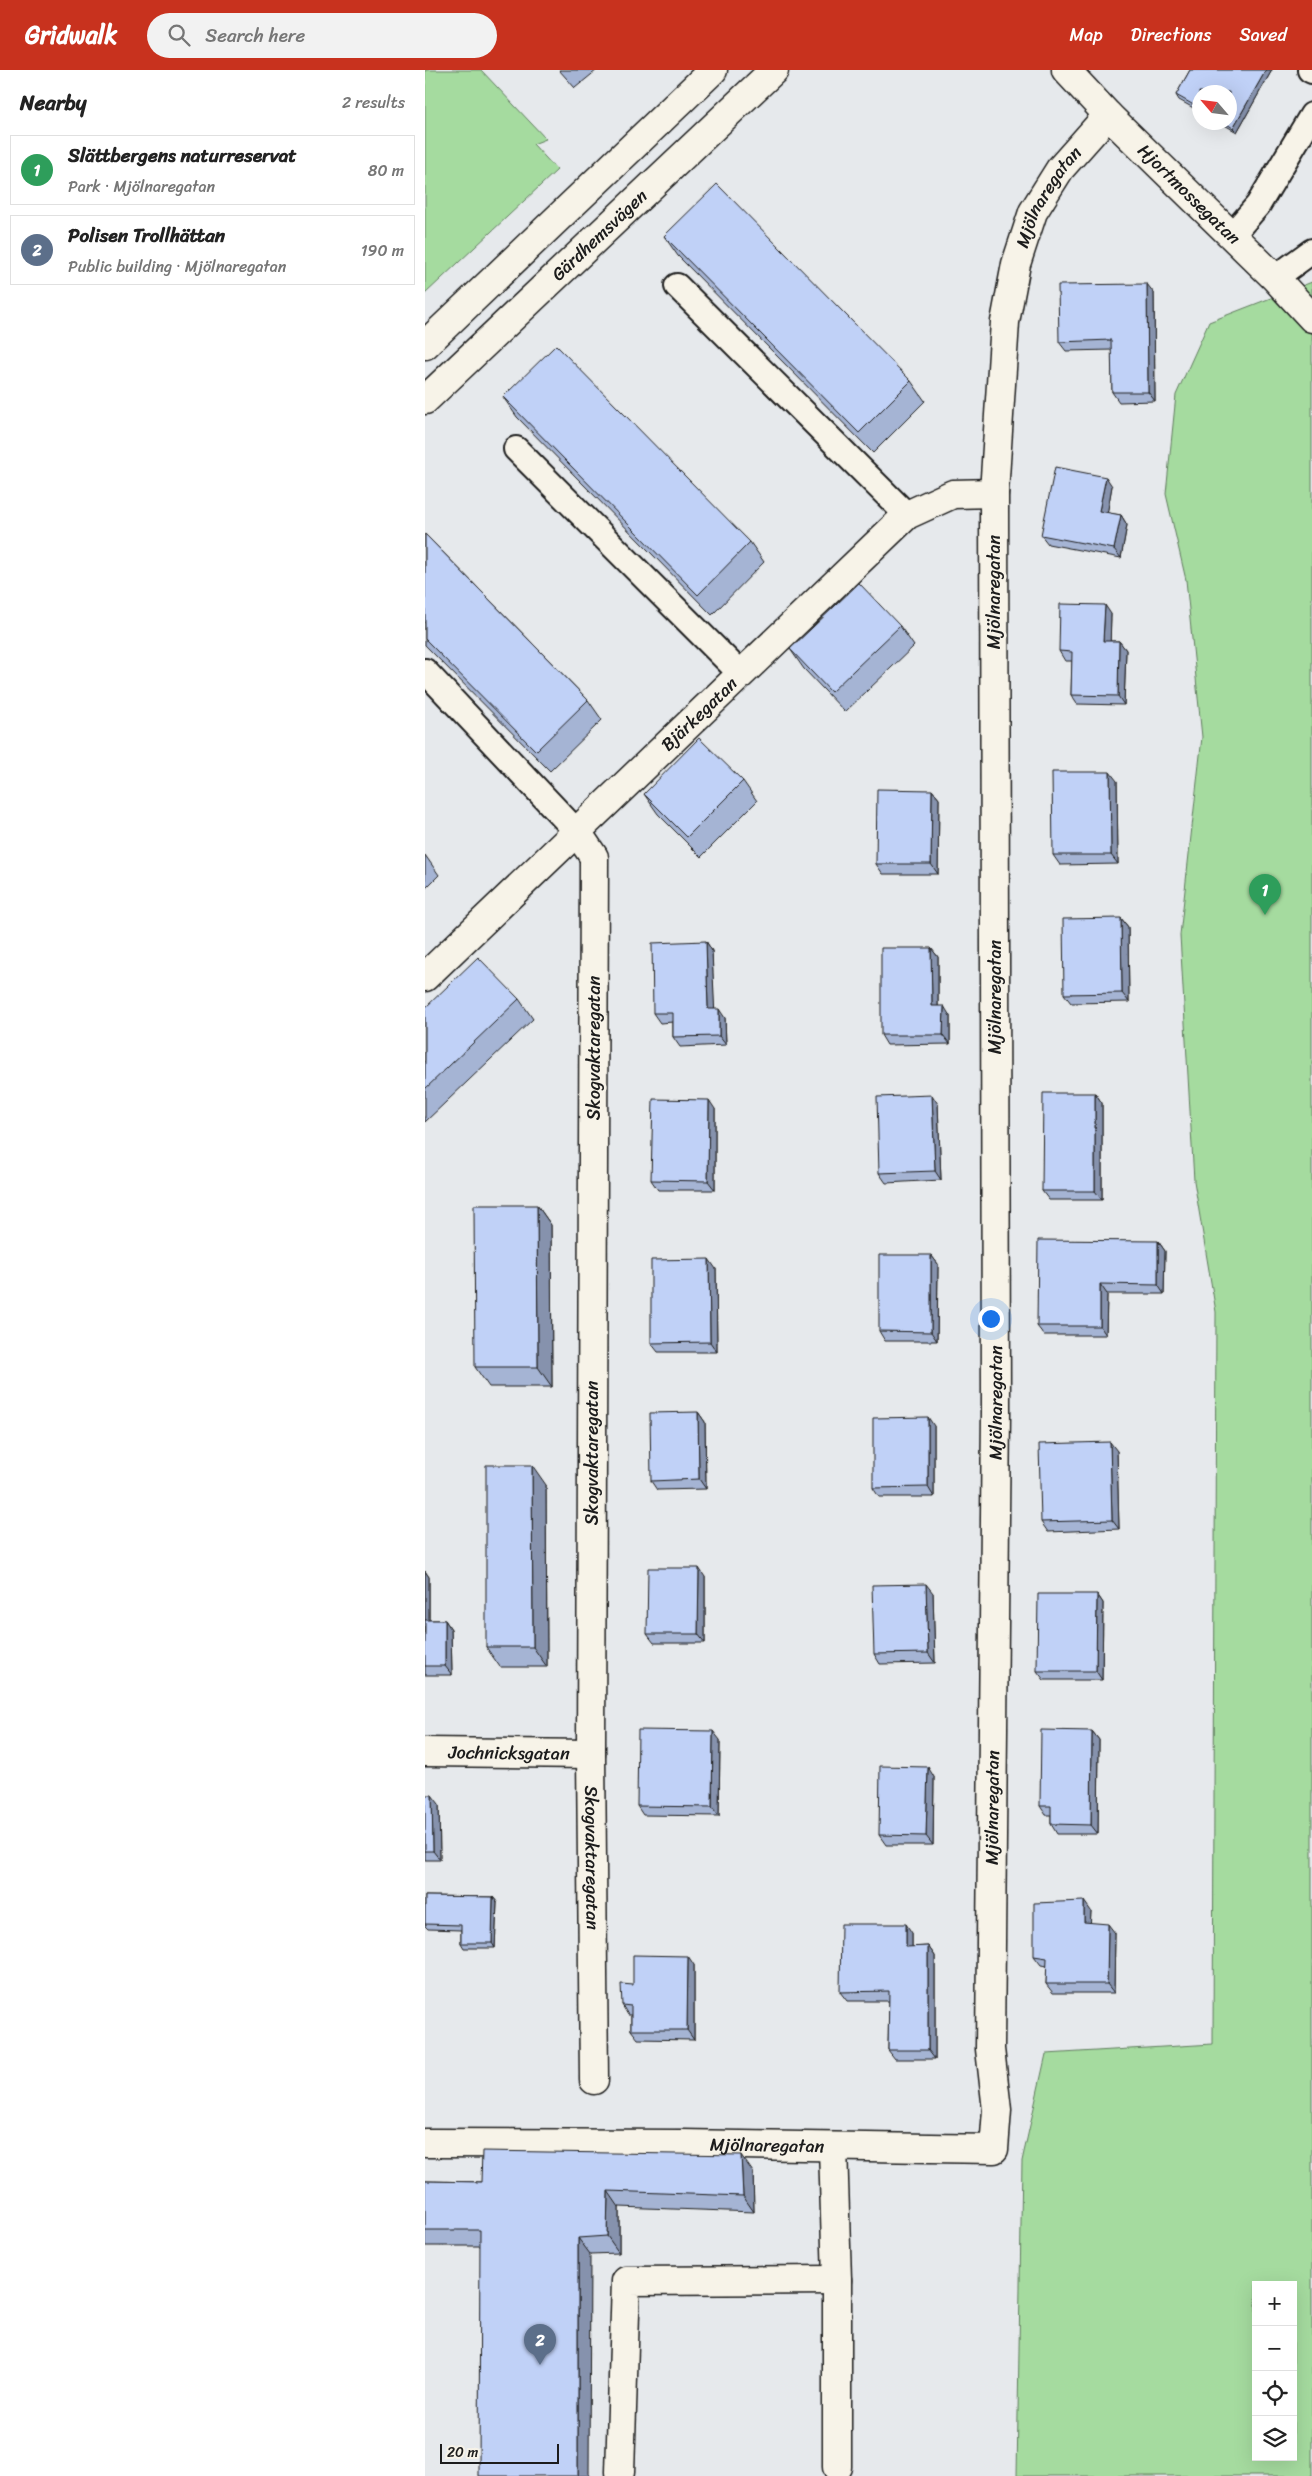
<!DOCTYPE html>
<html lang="en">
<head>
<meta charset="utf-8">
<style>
  :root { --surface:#fff; --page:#f2f2f2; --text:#222; --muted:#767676; --line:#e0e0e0; --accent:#c8321e }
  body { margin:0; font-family:Sriracha,sans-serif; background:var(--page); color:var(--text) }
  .controls { position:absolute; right:15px; bottom:15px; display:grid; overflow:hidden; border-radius:0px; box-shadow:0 5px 20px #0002 }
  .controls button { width:45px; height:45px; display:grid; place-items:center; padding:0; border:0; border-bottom:1px solid var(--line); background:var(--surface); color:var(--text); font:25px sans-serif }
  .compass { position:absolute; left:767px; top:15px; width:45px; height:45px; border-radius:50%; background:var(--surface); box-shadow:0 5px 20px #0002; rotate:298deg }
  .scale { position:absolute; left:15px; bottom:12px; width:119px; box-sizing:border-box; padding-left:5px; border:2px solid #1c1c1c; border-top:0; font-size:14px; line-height:18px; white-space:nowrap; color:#1c1c1c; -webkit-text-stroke:4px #f7f3e8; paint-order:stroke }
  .you { position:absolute; left:565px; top:1248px; width:18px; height:18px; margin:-12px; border:4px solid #fff; border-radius:50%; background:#1a73e8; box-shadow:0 0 0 8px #1a73e833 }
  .badge { display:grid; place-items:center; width:32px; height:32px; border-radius:50%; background:var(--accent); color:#fff; font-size:16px; font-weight:700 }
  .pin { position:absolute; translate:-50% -41px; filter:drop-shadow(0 1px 2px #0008) }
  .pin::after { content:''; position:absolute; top:26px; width:18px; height:15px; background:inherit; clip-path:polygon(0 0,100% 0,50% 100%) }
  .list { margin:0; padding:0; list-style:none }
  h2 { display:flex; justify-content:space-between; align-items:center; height:65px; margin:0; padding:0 20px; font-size:21px }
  h2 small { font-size:16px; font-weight:400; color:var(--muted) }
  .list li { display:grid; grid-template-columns:32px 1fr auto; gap:15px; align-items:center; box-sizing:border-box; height:70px; margin:0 10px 10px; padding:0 10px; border:1px solid var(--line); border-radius:0px }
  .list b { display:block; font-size:19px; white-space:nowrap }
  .list p { margin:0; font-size:16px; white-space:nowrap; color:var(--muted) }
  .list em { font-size:16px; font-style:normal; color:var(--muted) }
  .icon { flex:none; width:28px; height:28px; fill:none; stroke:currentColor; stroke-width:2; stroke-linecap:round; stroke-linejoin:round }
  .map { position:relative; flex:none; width:887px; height:2406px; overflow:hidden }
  header { display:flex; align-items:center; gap:30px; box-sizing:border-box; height:70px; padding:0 25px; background:var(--accent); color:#fff }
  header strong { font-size:24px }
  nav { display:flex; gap:28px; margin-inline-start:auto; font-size:18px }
  .search { width:350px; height:45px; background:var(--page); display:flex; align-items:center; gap:12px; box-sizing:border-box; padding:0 18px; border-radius:28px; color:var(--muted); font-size:19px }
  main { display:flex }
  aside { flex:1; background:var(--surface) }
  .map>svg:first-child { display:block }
</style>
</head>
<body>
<header>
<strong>Gridwalk</strong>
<div class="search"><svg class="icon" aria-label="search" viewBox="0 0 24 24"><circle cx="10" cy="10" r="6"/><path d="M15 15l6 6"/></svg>Search here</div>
<nav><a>Map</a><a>Directions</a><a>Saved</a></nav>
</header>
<main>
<aside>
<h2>Nearby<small>2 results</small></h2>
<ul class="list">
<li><span class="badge" style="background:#2e9e5b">1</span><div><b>Slättbergens naturreservat</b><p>Park · Mjölnaregatan</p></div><em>80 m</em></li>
<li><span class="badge" style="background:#5c6f8a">2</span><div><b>Polisen Trollhättan</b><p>Public building · Mjölnaregatan</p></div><em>190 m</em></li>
</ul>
</aside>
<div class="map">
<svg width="887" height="2406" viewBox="0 0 887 2406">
  <rect width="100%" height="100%" fill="#e6e9ec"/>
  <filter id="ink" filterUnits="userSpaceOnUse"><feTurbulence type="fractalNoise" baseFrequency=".02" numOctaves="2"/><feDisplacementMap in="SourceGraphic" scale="10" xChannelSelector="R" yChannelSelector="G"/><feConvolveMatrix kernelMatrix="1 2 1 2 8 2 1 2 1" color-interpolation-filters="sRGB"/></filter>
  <g filter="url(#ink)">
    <path fill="#a5db9f" stroke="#607c5e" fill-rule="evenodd" d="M 0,0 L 56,0 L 121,69 L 108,74 L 132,100 L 0,224 Z
      M 887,212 L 887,2406 L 592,2406 L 597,2091 L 621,1984 L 788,1974 L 791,1242 L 769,1111 L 755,865 L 777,667 L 761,510 L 741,424 L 751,325 L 784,252 ZM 831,2215 L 868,2215 L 868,2387 L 831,2387 Z"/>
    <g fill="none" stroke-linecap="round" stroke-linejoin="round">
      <defs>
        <path id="lane" d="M 885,0 L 887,1
          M 806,166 L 833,135 L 887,45
          M 850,208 L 887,181
          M 252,216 L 482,445
          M 91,379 L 316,604
          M 0,601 L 152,762"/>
        <g id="street">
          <path id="s1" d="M 152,762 L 169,787 L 166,1684 L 169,2010"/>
          <path id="s2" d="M 0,907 L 482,445 L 528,424 L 569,423"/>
          <path id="s3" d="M 0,1682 L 166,1684"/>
          <path id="s4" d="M 0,2073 L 257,2074 L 569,2079 L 572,2040 L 565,1979 L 571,1341 L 569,423 L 580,252 L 591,194 L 608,142 L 635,99 L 683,45"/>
          <path d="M 408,2077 L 412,2210 L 412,2397"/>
          <path d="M 195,2402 L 201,2211 L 412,2210"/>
        </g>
        <g id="secondary">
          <path id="s5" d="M 641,0 L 683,45 L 850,208 L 887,248"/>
          <path d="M 0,275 L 288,0"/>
          <path id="s6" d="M 0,330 L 349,0"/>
        </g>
      </defs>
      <use href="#lane" stroke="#1c1c1c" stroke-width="28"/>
      <use href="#street" stroke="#1c1c1c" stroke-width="31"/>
      <use href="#secondary" stroke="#1c1c1c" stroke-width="31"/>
      <use href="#lane" stroke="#f7f3e8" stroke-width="24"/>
      <use href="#street" stroke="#f7f3e8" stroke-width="28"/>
      <use href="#secondary" stroke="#f7f3e8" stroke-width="28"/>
    </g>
    <path fill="#a5b4d4" stroke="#1c1c1c" d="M 134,0 L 172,0 L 150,18 Z
      M 765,0 L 847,0 L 812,62 L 794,52 L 804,52 L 774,22 L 774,41 L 754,30 L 751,25 Z
      M 239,166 L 486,311 L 500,331 L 448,383 L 253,186 Z
      M 729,223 L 730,331 L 694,332 L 687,322 L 687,280 L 641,281 L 634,272 Z
      M 78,327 L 325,472 L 339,492 L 287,545 L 92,347 Z
      M 687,416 L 682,443 L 696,445 L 702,455 L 696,488 L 623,474 L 616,465 Z
      M 0,464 L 163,630 L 177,650 L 125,701 L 0,575 Z
      M 686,544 L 685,571 L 694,571 L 701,580 L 699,635 L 652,634 L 646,625 L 647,591 L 640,591 L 634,581 Z
      M 475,556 L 489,576 L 420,642 L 379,599 L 365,579 Z
      M 318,711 L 332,731 L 276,787 L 233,744 L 219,724 Z
      M 692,711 L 693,794 L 635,795 L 628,785 Z
      M 507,720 L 514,729 L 513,804 L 458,804 L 451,794 Z
      M 0,785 L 14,805 L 0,819 Z
      M 696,848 L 703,857 L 704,932 L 646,933 L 639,924 Z
      M 281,871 L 287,881 L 289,939 L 300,948 L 301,975 L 255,977 L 248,967 L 248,952 L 235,953 L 228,943 Z
      M 506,878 L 513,887 L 513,936 L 525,946 L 525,974 L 462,975 L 456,965 Z
      M 94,929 L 108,949 L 0,1052 L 0,938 Z
      M 670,1023 L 677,1033 L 677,1130 L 624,1130 L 617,1121 Z
      M 513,1034 L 516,1110 L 461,1113 L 454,1103 Z
      M 290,1039 L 290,1120 L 233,1120 L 226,1110 Z
      M 112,1135 L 126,1155 L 127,1317 L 64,1317 L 50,1297 Z
      M 733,1171 L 740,1181 L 739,1224 L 682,1224 L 681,1265 L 619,1265 L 612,1256 Z
      M 506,1185 L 513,1194 L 512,1271 L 460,1271 L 454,1261 Z
      M 291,1199 L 292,1282 L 233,1282 L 226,1273 Z
      M 273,1342 L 280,1352 L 281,1419 L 232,1420 L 226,1411 Z
      M 509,1356 L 509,1427 L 454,1427 L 448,1418 Z
      M 692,1381 L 694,1459 L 623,1462 L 616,1452 Z
      M 121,1415 L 122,1597 L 75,1597 L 61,1577 Z
      M 0,1501 L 4,1507 L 4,1550 L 20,1550 L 26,1559 L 27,1605 L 0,1605 Z
      M 280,1507 L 280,1573 L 229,1573 L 222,1564 Z
      M 508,1523 L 510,1593 L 455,1594 L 449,1584 Z
      M 672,1524 L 678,1533 L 677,1610 L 619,1610 L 612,1601 Z
      M 667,1661 L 674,1670 L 673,1764 L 632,1764 L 626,1754 L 626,1745 L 621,1745 L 615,1736 Z
      M 295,1670 L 294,1746 L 218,1745 L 212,1736 Z
      M 509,1707 L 508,1775 L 461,1775 L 454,1765 Z
      M 0,1725 L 14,1734 L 15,1790 L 0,1790 Z
      M 0,1826 L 68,1827 L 72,1832 L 70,1878 L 39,1878 L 36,1873 L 36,1860 L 3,1859 L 0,1856 Z
      M 666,1841 L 665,1853 L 690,1863 L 689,1923 L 628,1923 L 621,1914 L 622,1896 L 616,1895 L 609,1886 Z
      M 487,1863 L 487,1877 L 503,1876 L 510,1886 L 510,1989 L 470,1989 L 463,1980 L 464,1931 L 422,1931 L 415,1922 Z
      M 269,1895 L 269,1970 L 213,1969 L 206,1960 L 206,1945 L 203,1945 L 197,1935 L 208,1915 Z
      M 328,2102 L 329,2142 L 194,2137 L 194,2183 L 165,2184 L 55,2176 L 0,2176 L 0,2111 L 56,2112 Z"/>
    <path fill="#8692ad" stroke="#1c1c1c" d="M 841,0 L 847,0 L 812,62 L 808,58 Z
      M 722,214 L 729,223 L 730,331 L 723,322 Z
      M 681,407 L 687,416 L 681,451 L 674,441 Z
      M 696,445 L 702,455 L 696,488 L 689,479 Z
      M 680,535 L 686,544 L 685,580 L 678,571 Z
      M 694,571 L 701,580 L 699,635 L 693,626 Z
      M 685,702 L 692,711 L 693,794 L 686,785 Z
      M 507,720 L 514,729 L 513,804 L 506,794 Z
      M 696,848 L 703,857 L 704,932 L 697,923 Z
      M 281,871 L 287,881 L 290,948 L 283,939 Z
      M 506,878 L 513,887 L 513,946 L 507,936 Z
      M 519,936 L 525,946 L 525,974 L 518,965 Z
      M 294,939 L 300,948 L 301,975 L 294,966 Z
      M 670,1023 L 677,1033 L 677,1130 L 670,1121 Z
      M 507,1025 L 513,1034 L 516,1110 L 510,1101 Z
      M 284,1030 L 290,1039 L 290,1120 L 283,1111 Z
      M 112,1135 L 126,1155 L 127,1317 L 113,1297 Z
      M 733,1171 L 740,1181 L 739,1224 L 733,1215 Z
      M 506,1185 L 513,1194 L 512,1271 L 506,1262 Z
      M 284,1189 L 291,1199 L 292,1282 L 285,1272 Z
      M 675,1214 L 682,1224 L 681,1265 L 675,1256 Z
      M 273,1342 L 280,1352 L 281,1419 L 274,1409 Z
      M 503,1347 L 509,1356 L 509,1427 L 503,1417 Z
      M 685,1372 L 692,1381 L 694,1459 L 687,1450 Z
      M 107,1395 L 121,1415 L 122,1597 L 108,1577 Z
      M 274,1498 L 280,1507 L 280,1573 L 273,1564 Z
      M 0,1501 L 4,1507 L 4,1560 L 0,1553 Z
      M 501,1514 L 508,1523 L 510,1593 L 503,1583 Z
      M 672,1524 L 678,1533 L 677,1610 L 671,1601 Z
      M 20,1550 L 26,1559 L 27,1605 L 20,1596 Z
      M 288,1661 L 295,1670 L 294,1746 L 287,1737 Z
      M 667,1661 L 674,1670 L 673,1764 L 666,1755 Z
      M 503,1697 L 509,1707 L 508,1775 L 501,1766 Z
      M 7,1725 L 14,1734 L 15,1790 L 8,1781 Z
      M 68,1827 L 72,1832 L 70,1878 L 67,1873 Z
      M 659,1831 L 666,1841 L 665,1862 L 659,1852 Z
      M 481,1854 L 487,1863 L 487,1886 L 481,1877 Z
      M 683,1854 L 690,1863 L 689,1923 L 682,1914 Z
      M 503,1876 L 510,1886 L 510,1989 L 503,1980 Z
      M 263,1886 L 269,1895 L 269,1970 L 262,1960 Z
      M 316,2085 L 328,2102 L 329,2142 L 318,2126 Z
      M 183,2121 L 194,2137 L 194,2183 L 182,2166 Z
      M 153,2168 L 165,2184 L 164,2406 L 153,2406 Z"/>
    <path fill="#c0d1f7" stroke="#1c1c1c" d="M 765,0 L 841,0 L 808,58 L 799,52 L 804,52 L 804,22 L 774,22 L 774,38 L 751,25 Z
      M 292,114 L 486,311 L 434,363 L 239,166 Z
      M 722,214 L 723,322 L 687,322 L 686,270 L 634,272 L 633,215 Z
      M 131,275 L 325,472 L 273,525 L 78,327 Z
      M 630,397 L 681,407 L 674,441 L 696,445 L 689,479 L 616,465 Z
      M 0,464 L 163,630 L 111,681 L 0,569 Z
      M 434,513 L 475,556 L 406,622 L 365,579 Z
      M 635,534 L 680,535 L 678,571 L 694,571 L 693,626 L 646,625 L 647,582 L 634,581 Z
      M 274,668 L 318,711 L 262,767 L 219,724 Z
      M 627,702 L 685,702 L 686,785 L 628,785 Z
      M 452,719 L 507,720 L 506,794 L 451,794 Z
      M 696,848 L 697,923 L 639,924 L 638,849 Z
      M 281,871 L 283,939 L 294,939 L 294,966 L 248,967 L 248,943 L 228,943 L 227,873 Z
      M 456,878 L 506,878 L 507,936 L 519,936 L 518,965 L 456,965 Z
      M 53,887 L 94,929 L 0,1019 L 0,938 Z
      M 618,1023 L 670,1023 L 670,1121 L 617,1121 Z
      M 507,1025 L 510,1101 L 454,1103 L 452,1027 Z
      M 228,1029 L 284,1030 L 283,1111 L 226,1110 Z
      M 49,1135 L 112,1135 L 113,1297 L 50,1297 Z
      M 613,1170 L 733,1171 L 733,1215 L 675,1214 L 675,1256 L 612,1256 Z
      M 454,1185 L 506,1185 L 506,1262 L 454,1261 Z
      M 284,1189 L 285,1272 L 226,1273 L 226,1190 Z
      M 273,1342 L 274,1409 L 226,1411 L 225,1343 Z
      M 503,1347 L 503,1417 L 448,1418 L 448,1348 Z
      M 685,1372 L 687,1450 L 616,1452 L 614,1374 Z
      M 61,1395 L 107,1395 L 108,1577 L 61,1577 Z
      M 223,1498 L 274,1498 L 273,1564 L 222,1564 Z
      M 501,1514 L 503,1583 L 449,1584 L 447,1515 Z
      M 613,1524 L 672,1524 L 671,1601 L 612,1601 Z
      M 0,1550 L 20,1550 L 20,1596 L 0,1596 Z
      M 213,1660 L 288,1661 L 287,1737 L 212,1736 Z
      M 616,1660 L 667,1661 L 666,1755 L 626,1754 L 626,1736 L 615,1736 Z
      M 455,1696 L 503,1697 L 501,1766 L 454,1765 Z
      M 0,1725 L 7,1725 L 8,1781 L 0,1781 Z
      M 0,1826 L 68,1827 L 67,1873 L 36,1873 L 36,1855 L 0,1854 Z
      M 659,1831 L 659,1852 L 683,1854 L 682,1914 L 621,1914 L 622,1888 L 609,1886 L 609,1833 Z
      M 416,1854 L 481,1854 L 481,1877 L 503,1876 L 503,1980 L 463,1980 L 464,1921 L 415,1922 Z
      M 208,1885 L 263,1886 L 262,1960 L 206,1960 L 206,1936 L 197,1935 L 196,1914 L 208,1915 Z
      M 57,2081 L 316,2085 L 318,2126 L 183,2121 L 182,2166 L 153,2168 L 153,2406 L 54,2406 L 55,2160 L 0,2160 L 0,2111 L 56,2112 Z"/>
  </g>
  <g text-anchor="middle" stroke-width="5" stroke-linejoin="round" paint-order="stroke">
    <g font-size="18" fill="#1c1c1c" stroke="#f7f3e8">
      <text dy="6" stroke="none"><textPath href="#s5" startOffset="175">Hjortmossegatan</textPath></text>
      <text dy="6" stroke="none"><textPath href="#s4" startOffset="2531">Mjölnaregatan</textPath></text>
      <text dy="6" stroke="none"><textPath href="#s6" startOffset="240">Gärdhemsvägen</textPath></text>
      <text transform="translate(569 522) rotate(-90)" y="6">Mjölnaregatan</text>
      <text dy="6" stroke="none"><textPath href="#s2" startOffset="380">Bjärkegatan</textPath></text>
      <text transform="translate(570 927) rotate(-90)" y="6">Mjölnaregatan</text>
      <text transform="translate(169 978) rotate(-90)" y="6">Skogvaktaregatan</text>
      <text dy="6" stroke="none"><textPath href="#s4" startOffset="1316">Mjölnaregatan</textPath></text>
      <text transform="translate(167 1383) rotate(-90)" y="6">Skogvaktaregatan</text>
      <text dy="6" stroke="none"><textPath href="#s3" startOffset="84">Jochnicksgatan</textPath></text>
      <text dy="6" stroke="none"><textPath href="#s4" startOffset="911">Mjölnaregatan</textPath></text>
      <text dy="6" stroke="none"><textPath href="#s1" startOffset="1031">Skogvaktaregatan</textPath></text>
      <text dy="6" stroke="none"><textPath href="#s4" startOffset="342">Mjölnaregatan</textPath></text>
    </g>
  </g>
</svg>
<div class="controls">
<button>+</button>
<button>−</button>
<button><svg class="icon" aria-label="locate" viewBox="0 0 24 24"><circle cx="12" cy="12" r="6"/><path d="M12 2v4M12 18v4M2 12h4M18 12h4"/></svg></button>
<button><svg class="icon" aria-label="layers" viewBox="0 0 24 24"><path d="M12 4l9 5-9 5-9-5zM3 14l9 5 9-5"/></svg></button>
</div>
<svg class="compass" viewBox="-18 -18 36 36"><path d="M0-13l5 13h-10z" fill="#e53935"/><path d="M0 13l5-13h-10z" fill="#767676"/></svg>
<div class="scale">20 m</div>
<div class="you"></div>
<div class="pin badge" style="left:840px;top:845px;background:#2e9e5b">1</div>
<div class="pin badge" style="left:115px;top:2295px;background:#5c6f8a">2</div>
</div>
</main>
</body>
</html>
